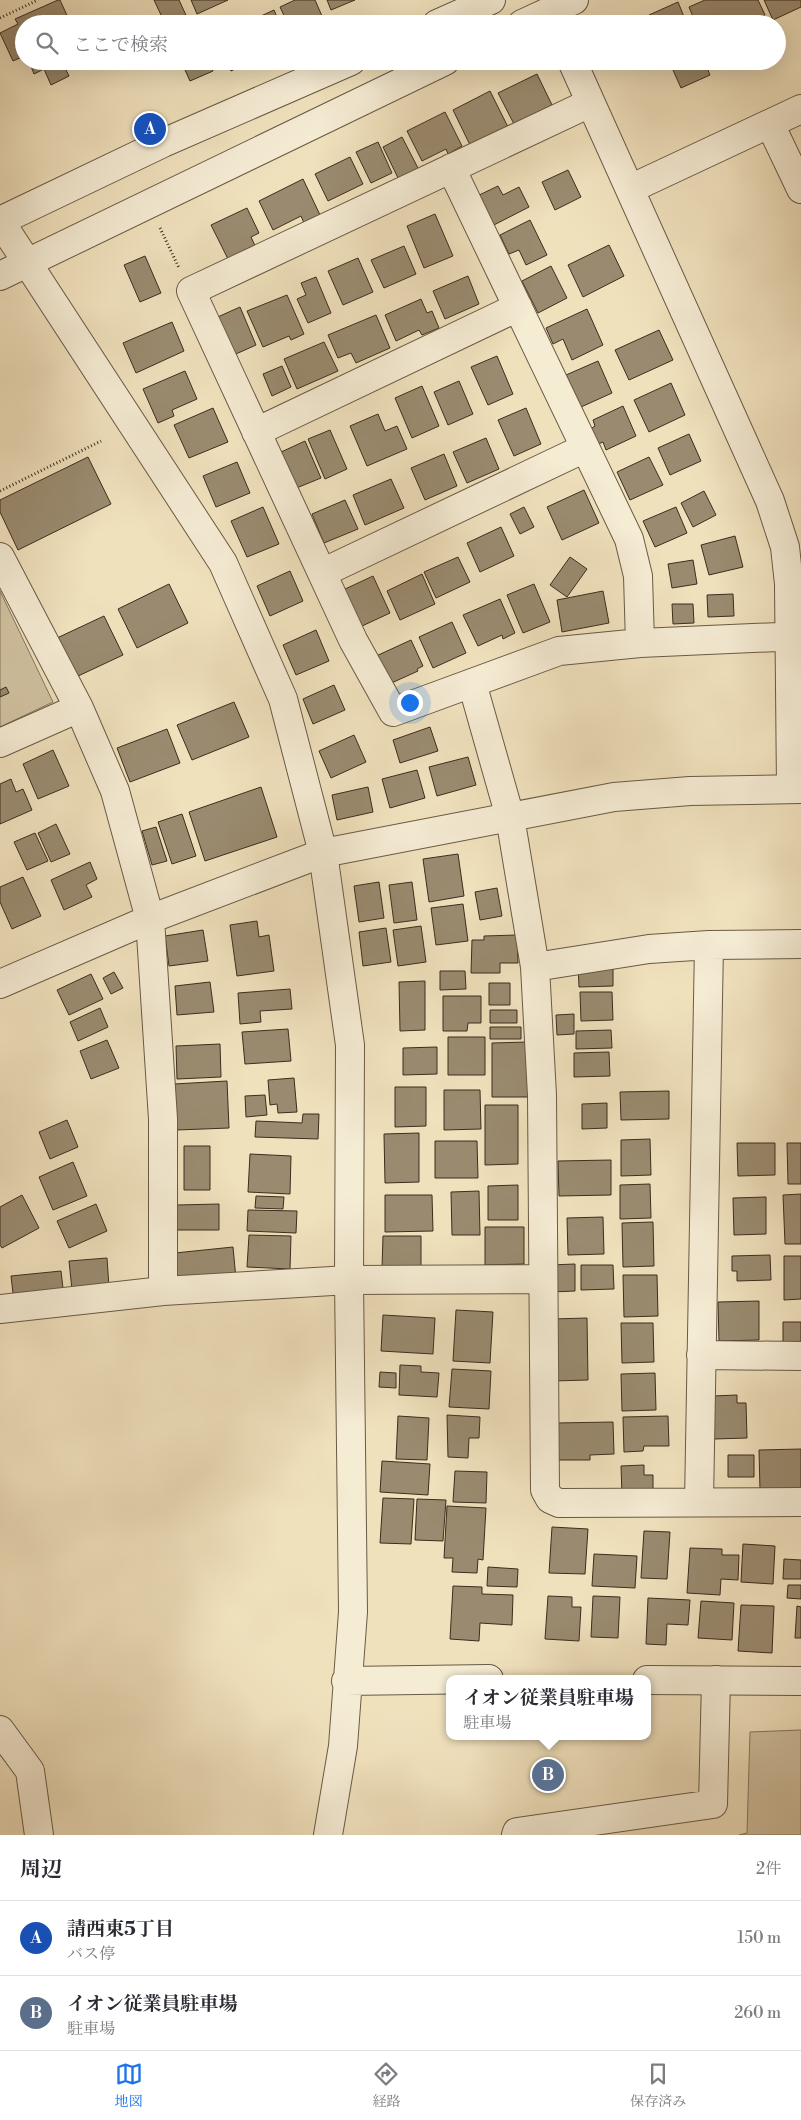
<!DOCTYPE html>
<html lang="ja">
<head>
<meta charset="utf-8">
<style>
  :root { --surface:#fff; --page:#f7f7f7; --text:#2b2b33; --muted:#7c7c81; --line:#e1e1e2; --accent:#1a73e8 }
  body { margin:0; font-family:"Libre Bodoni","Noto Serif JP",serif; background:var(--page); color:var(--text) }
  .you { position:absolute; left:409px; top:702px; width:18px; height:18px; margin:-12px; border:4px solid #fff; border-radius:50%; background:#1a73e8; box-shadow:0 0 0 8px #1a73e833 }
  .badge { display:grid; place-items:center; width:32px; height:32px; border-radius:50%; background:var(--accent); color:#fff; font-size:16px; font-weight:700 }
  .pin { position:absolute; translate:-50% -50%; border:2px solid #fff; box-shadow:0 1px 5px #0006 }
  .popup { position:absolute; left:446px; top:1675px; width:205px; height:65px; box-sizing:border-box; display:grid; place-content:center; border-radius:10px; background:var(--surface); filter:drop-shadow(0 1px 4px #0005); font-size:16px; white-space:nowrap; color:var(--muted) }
  .popup b { font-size:19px; color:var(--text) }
  .popup::after { content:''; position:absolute; left:50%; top:100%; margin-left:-10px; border:10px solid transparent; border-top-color:var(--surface) }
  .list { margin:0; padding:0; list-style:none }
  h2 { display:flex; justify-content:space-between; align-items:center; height:65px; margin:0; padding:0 20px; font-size:21px }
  h2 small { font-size:16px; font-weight:400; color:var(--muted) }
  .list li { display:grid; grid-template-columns:32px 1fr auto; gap:15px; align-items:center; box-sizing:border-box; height:75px; padding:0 20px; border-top:1px solid var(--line) }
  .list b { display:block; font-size:19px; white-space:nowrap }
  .list p { margin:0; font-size:16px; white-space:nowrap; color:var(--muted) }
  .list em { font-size:16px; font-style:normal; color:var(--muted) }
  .icon { flex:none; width:28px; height:28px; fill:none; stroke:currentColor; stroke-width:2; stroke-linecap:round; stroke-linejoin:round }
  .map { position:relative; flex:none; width:801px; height:1835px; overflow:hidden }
  .search { position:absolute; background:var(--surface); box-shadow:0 5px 20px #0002; left:15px; right:15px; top:15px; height:55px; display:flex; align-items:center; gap:12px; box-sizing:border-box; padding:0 18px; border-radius:28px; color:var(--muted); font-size:19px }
  .sheet { height:215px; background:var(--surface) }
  nav { display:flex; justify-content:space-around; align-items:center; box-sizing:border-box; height:70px; border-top:1px solid var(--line); background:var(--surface); font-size:14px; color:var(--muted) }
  nav a { display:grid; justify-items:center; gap:2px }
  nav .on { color:var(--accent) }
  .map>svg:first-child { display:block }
</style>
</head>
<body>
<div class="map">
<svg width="801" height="1835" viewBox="0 0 801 1835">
  <rect width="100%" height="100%" fill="#f0e1bd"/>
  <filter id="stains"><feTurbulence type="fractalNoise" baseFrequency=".004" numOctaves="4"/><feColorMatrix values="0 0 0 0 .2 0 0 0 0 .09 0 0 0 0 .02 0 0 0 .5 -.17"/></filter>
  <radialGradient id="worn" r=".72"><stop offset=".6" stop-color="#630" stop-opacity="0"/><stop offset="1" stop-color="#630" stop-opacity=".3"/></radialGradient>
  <path fill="#d1c2a2" stroke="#867860" d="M 0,591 L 53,702 L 0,727 Z
    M 801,1730 L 801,1835 L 739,1835 L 747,1833 L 750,1732 Z"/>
  <path fill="#9a8b70" stroke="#3c2d1d" d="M 58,0 L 60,0 L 70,22 L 66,24 L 24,24 L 24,56 L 13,61 L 0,33 L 18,24 L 15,19 Z
    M 154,0 L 179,0 L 190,24 L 159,24 L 156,17 L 161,15 Z
    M 191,0 L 228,0 L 197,14 Z
    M 295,0 L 315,0 L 322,16 L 305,24 L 288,24 L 280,7 Z
    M 327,0 L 355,0 L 331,10 Z
    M 705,0 L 758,0 L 765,15 L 745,24 L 696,24 L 689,7 Z
    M 764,0 L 801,0 L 801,7 L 773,20 Z
    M 678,2 L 687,24 L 652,24 L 649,15 Z
    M 274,10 L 280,24 L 249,24 L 248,22 Z
    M 29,61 L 81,61 L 82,63 L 66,70 L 69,76 L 51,85 L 44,69 L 34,74 Z
    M 181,61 L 208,61 L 213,71 L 190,81 Z
    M 227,61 L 252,61 L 231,71 Z
    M 669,61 L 704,61 L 710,75 L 681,88 Z
    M 537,74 L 552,105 L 514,124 L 498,93 Z
    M 490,91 L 508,127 L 470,145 L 453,110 Z
    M 445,112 L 462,146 L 448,154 L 446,149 L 422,161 L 407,131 Z
    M 402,137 L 419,170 L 399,180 L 383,147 Z
    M 378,142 L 392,173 L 371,183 L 356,152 Z
    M 350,157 L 363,184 L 328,201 L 315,174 Z
    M 568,170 L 581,197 L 555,210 L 542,182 Z
    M 303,179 L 320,215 L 304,223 L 301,216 L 273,230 L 259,201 Z
    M 498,186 L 503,195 L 519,187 L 529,207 L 488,228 L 473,198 Z
    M 247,208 L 259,233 L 251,237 L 257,250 L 230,263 L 211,225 Z
    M 435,214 L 453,256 L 424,268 L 407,226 Z
    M 530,220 L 547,255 L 526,265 L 519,250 L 509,254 L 500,235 Z
    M 609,245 L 624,276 L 583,297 L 568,265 Z
    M 404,246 L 416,274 L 384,288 L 371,260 Z
    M 145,256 L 161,293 L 140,302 L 124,265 Z
    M 358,258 L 373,292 L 343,305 L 328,271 Z
    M 551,266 L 567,298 L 538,313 L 522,281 Z
    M 468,276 L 479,304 L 445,319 L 433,291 Z
    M 316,277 L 331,313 L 308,323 L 297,299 L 306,295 L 301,283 Z
    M 287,295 L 304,334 L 291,340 L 289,336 L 263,347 L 247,311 Z
    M 421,299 L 427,313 L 432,311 L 439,328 L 422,335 L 419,330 L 396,341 L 385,315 Z
    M 240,307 L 256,345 L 227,358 L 211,320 Z
    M 587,309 L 603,345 L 572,360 L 563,339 L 553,344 L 546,328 Z
    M 376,315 L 390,348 L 356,363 L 351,353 L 338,358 L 328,335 Z
    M 172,322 L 184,351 L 136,373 L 123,343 Z
    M 659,330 L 673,360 L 629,380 L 615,350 Z
    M 324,342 L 338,371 L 297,389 L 284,359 Z
    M 497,356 L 513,394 L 488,405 L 471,367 Z
    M 598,361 L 612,393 L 581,407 L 566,375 Z
    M 282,366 L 291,387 L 272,396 L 263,374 Z
    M 185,371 L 197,399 L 172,410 L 174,416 L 158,423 L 143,389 Z
    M 459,381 L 473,414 L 448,425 L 434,392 Z
    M 671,383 L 685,415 L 649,432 L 634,400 Z
    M 422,386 L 439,426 L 412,438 L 395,398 Z
    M 623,406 L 636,436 L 606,450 L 603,442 L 596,445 L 589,430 L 595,426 L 593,420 Z
    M 213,408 L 228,442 L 189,458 L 174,425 Z
    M 526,408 L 541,444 L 514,456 L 498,420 Z
    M 378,414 L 385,431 L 397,426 L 407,449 L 367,466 L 350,426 Z
    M 330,430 L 347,469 L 325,479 L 308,439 Z
    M 689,434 L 701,461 L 670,475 L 658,448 Z
    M 486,438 L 499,469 L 467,483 L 453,452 Z
    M 305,441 L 321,478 L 294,489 L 279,453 Z
    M 444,454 L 457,486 L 425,500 L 411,468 Z
    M 88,457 L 111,504 L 18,550 L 0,512 L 0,500 Z
    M 649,457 L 663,485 L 630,500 L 617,472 Z
    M 237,462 L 250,493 L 216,507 L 203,476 Z
    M 391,479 L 404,508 L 365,525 L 353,495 Z
    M 584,490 L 599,523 L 562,540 L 547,507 Z
    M 704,491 L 716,515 L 693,527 L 681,503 Z
    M 345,500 L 358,529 L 324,543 L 312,514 Z
    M 263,507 L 279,544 L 247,557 L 231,521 Z
    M 524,507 L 534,527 L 520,534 L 510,514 Z
    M 676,507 L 687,533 L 655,547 L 643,521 Z
    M 501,527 L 514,556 L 480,572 L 467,543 Z
    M 735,536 L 743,567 L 709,575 L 701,545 Z
    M 458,557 L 470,582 L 436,598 L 424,572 Z
    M 570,557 L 587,569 L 567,597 L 550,585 Z
    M 693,560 L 697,584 L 672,588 L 668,564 Z
    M 290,571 L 303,601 L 270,616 L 257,586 Z
    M 422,574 L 435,604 L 400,620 L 387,591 Z
    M 373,576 L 390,613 L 360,627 L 343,590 Z
    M 169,584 L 188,623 L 137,648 L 118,609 Z
    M 534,584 L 550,622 L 523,633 L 507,595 Z
    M 603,591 L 609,623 L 562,632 L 557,600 Z
    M 733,594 L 734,616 L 708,617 L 707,595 Z
    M 500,599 L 515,633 L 503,639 L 502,635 L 478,646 L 463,615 Z
    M 672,604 L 693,604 L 694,623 L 673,624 Z
    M 104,616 L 123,655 L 76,677 L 57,638 Z
    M 452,622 L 466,653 L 433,668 L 419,637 Z
    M 316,630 L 329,661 L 296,675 L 283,645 Z
    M 411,640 L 423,666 L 417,669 L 418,671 L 387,685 L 374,657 Z
    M 334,685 L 345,710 L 313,724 L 303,699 Z
    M 6,687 L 9,693 L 0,697 L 0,690 Z
    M 234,702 L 249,737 L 192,760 L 177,725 Z
    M 430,727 L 438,751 L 400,763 L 393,740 Z
    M 167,729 L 180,763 L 130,782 L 117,748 Z
    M 354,735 L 366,762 L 331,778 L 319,751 Z
    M 53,750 L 69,786 L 38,799 L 23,764 Z
    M 468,757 L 476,785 L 437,796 L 429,767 Z
    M 417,770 L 425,798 L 390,808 L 382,779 Z
    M 11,779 L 16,792 L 23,789 L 32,810 L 0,824 L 0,784 Z
    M 261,787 L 277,837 L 205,861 L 189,812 Z
    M 368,787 L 373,812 L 337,820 L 332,795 Z
    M 182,814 L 196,856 L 172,864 L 158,822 Z
    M 56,824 L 70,854 L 51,862 L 38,833 Z
    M 156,827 L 167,861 L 152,865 L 142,831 Z
    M 35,833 L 48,861 L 27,870 L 14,842 Z
    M 458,854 L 464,896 L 429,902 L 423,859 Z
    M 90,862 L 97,879 L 86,885 L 92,897 L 64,910 L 51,880 Z
    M 23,877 L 41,916 L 12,929 L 0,902 L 0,887 Z
    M 379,882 L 384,918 L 359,922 L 354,886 Z
    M 412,882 L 417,920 L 394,923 L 389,885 Z
    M 497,888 L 502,916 L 480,920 L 475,892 Z
    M 463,904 L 468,941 L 436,945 L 431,908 Z
    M 257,921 L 259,937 L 269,935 L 274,971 L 237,976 L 230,925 Z
    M 421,926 L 426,962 L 398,966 L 393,930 Z
    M 386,928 L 391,962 L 363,966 L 359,932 Z
    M 203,930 L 208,961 L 169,966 L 165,936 Z
    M 517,935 L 518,963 L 500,963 L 500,973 L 471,973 L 472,940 L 484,940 L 484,936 Z
    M 613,963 L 613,986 L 579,987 L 578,964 Z
    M 440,971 L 465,971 L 466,989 L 440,990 Z
    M 114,972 L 123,988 L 111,994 L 103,978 Z
    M 91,974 L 103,999 L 69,1015 L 57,990 Z
    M 425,981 L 425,1030 L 400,1031 L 399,982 Z
    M 210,982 L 214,1012 L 177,1015 L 175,986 Z
    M 489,983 L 510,983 L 510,1005 L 489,1005 Z
    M 290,989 L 292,1009 L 260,1011 L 261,1022 L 240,1024 L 238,993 Z
    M 580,992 L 612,992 L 613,1020 L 581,1021 Z
    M 443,996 L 481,996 L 481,1023 L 468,1023 L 467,1031 L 443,1031 Z
    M 100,1008 L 108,1027 L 78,1041 L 70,1022 Z
    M 490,1010 L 517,1010 L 517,1023 L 490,1023 Z
    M 574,1014 L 574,1034 L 557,1035 L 556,1015 Z
    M 490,1027 L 521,1027 L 521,1039 L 490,1039 Z
    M 288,1029 L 291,1061 L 245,1064 L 242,1032 Z
    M 611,1030 L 612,1048 L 576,1049 L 576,1031 Z
    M 448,1037 L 485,1037 L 485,1075 L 448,1075 Z
    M 107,1040 L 119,1068 L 91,1079 L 80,1051 Z
    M 528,1042 L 528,1097 L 492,1097 L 492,1043 Z
    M 220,1044 L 221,1077 L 177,1079 L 176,1046 Z
    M 437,1047 L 437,1074 L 403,1075 L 403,1048 Z
    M 609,1052 L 610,1076 L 574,1077 L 574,1053 Z
    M 294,1078 L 297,1112 L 278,1113 L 277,1104 L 270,1105 L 268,1080 Z
    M 227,1081 L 229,1128 L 177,1130 L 174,1084 Z
    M 395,1087 L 426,1087 L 426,1126 L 395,1127 Z
    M 444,1090 L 480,1090 L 481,1129 L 444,1130 Z
    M 669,1091 L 669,1119 L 621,1120 L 620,1092 Z
    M 265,1095 L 267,1115 L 246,1117 L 245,1096 Z
    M 607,1103 L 607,1128 L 582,1129 L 582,1104 Z
    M 485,1105 L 518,1105 L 518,1164 L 485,1165 Z
    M 303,1114 L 319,1114 L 318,1139 L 255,1137 L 256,1121 L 302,1123 Z
    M 67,1120 L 78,1147 L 50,1159 L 39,1132 Z
    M 419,1133 L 419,1182 L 385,1183 L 384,1134 Z
    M 650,1139 L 651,1175 L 621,1176 L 621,1140 Z
    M 435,1141 L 477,1141 L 478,1178 L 435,1178 Z
    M 737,1143 L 775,1143 L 775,1175 L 738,1176 Z
    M 787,1143 L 801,1143 L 801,1184 L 788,1184 Z
    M 184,1146 L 210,1146 L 210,1190 L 184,1190 Z
    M 250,1154 L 291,1156 L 290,1194 L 248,1192 Z
    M 611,1160 L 611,1195 L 559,1196 L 558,1161 Z
    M 73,1162 L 87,1196 L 53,1210 L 39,1177 Z
    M 650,1184 L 651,1218 L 620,1219 L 620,1185 Z
    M 518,1185 L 518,1220 L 488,1220 L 488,1186 Z
    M 479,1191 L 480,1235 L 452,1235 L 451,1192 Z
    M 801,1194 L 801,1244 L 785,1244 L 783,1195 Z
    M 22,1195 L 39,1228 L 2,1248 L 0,1245 L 0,1207 Z
    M 385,1195 L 432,1195 L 433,1231 L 385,1232 Z
    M 256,1196 L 284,1197 L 283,1209 L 255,1208 Z
    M 766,1197 L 766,1234 L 734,1235 L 733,1198 Z
    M 96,1204 L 107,1231 L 69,1248 L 57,1221 Z
    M 219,1204 L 219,1230 L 177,1230 L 177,1205 Z
    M 248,1210 L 297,1211 L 296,1233 L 247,1231 Z
    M 603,1217 L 604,1254 L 568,1255 L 567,1218 Z
    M 653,1222 L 654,1266 L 623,1267 L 622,1223 Z
    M 485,1227 L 524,1227 L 524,1264 L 485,1265 Z
    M 249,1235 L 291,1236 L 290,1269 L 247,1267 Z
    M 383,1236 L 421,1236 L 421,1268 L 382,1268 Z
    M 233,1247 L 236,1279 L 178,1285 L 175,1253 Z
    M 770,1255 L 771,1280 L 737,1281 L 737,1271 L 732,1271 L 732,1256 Z
    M 784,1256 L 801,1256 L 801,1299 L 784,1300 Z
    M 107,1258 L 109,1287 L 72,1290 L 69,1261 Z
    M 575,1264 L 575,1291 L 551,1292 L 550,1265 Z
    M 581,1265 L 613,1265 L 614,1289 L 581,1290 Z
    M 61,1271 L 64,1297 L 14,1302 L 11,1276 Z
    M 623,1275 L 657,1275 L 658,1316 L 624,1317 Z
    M 759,1301 L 759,1340 L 719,1341 L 718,1302 Z
    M 456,1310 L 493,1312 L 490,1363 L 453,1361 Z
    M 383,1315 L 435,1318 L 433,1354 L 381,1351 Z
    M 587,1318 L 588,1380 L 553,1381 L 552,1319 Z
    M 783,1322 L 801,1322 L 801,1347 L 783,1348 Z
    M 621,1323 L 653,1323 L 654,1362 L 622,1363 Z
    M 400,1365 L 421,1366 L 421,1372 L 439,1373 L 437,1397 L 399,1395 Z
    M 452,1369 L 491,1371 L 489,1409 L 449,1407 Z
    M 380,1372 L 396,1373 L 396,1388 L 379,1387 Z
    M 655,1373 L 656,1410 L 622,1411 L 621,1374 Z
    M 737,1395 L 737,1403 L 746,1403 L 747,1438 L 714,1439 L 713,1396 Z
    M 447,1415 L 480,1417 L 479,1438 L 469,1438 L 468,1458 L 448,1457 Z
    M 398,1416 L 429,1418 L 427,1460 L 396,1459 Z
    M 668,1416 L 669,1446 L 644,1446 L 643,1451 L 624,1452 L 623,1417 Z
    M 613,1422 L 614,1454 L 590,1455 L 590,1460 L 556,1460 L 555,1423 Z
    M 801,1449 L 801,1488 L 760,1490 L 759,1450 Z
    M 728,1455 L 754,1455 L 754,1477 L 728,1477 Z
    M 382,1461 L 430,1464 L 428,1495 L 380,1492 Z
    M 644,1465 L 644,1475 L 653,1475 L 653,1495 L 622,1496 L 621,1466 Z
    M 455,1471 L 487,1472 L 486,1503 L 453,1502 Z
    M 383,1498 L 414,1499 L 411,1544 L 380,1543 Z
    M 417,1499 L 446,1500 L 443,1541 L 415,1540 Z
    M 447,1506 L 486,1508 L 483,1560 L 478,1559 L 477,1573 L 452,1572 L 453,1558 L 444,1558 Z
    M 552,1527 L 588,1529 L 585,1574 L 549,1573 Z
    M 644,1531 L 670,1532 L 667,1579 L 641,1578 Z
    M 743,1544 L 775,1546 L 773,1584 L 741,1582 Z
    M 690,1548 L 722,1549 L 722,1555 L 739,1555 L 738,1580 L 721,1579 L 720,1595 L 687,1593 Z
    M 594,1554 L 637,1556 L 635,1588 L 592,1586 Z
    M 784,1559 L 801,1560 L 801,1579 L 783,1579 Z
    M 488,1567 L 518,1569 L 517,1587 L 487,1586 Z
    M 788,1585 L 801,1585 L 801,1599 L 787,1598 Z
    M 453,1586 L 482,1587 L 482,1594 L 513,1595 L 512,1625 L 480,1623 L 479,1641 L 450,1639 Z
    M 548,1596 L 572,1597 L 572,1607 L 581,1607 L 579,1641 L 545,1639 Z
    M 593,1596 L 620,1597 L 618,1638 L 591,1637 Z
    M 648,1598 L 690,1600 L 688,1625 L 667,1624 L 666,1645 L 646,1644 Z
    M 701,1601 L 734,1603 L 732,1640 L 698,1638 Z
    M 741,1605 L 774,1606 L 772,1653 L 738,1651 Z
    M 797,1606 L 801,1607 L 801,1638 L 795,1638 Z"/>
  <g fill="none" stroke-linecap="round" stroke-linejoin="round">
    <defs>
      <path id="minor" d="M 572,61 L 770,501 L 785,547 L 789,584 L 791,789
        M 590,103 L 191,291 L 353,640 L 393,712 L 559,651 L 640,643 L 801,636
        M 770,124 L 801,189
        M 451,168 L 629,539 L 638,576 L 640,643
        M 630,189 L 801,109
        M 256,432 L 518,307
        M 0,557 L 79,708 L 115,791 L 150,919 L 163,1119 L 163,1291
        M 322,573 L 585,448
        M 472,683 L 510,817 L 535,967 L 542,1095 L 545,1490 L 550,1499 L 559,1503 L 801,1502
        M 0,743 L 79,708
        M 535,967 L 649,949 L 709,945 L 801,944
        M 0,984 L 150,919 L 323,853 L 614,797 L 690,791 L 801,789
        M 0,1309 L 163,1291 L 349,1280 L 543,1279
        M 701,1355 L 801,1356
        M 699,1502 L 709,945
        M 0,1730 L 30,1771 L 39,1835
        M 516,1835 L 517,1832 L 713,1804 L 716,1680"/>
      <path id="tertiary" d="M 437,24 L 491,0
        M 522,24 L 574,0
        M 0,221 L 223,563 L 283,699 L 323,853 L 350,1045 L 349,1280 L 353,1612 L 343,1746 L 328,1835
        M 0,221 L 163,143 L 351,61
        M 0,276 L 445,61
        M 647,1680 L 801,1681
        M 346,1681 L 489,1679"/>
    </defs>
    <use href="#minor" stroke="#695a45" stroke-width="30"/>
    <use href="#tertiary" stroke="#695a45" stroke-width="30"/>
    <path stroke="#3c2d1d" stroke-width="3" stroke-dasharray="1 2.5" stroke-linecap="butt" d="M 0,18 L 38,0
      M 160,228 L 179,268
      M 0,491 L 101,441"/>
    <use href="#minor" stroke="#f5ecd4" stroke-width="28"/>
    <use href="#tertiary" stroke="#f5ecd4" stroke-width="28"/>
  </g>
  <rect width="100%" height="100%" filter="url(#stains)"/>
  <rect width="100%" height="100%" fill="url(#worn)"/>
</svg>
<div class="you"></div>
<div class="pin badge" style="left:150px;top:129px;background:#1a4fb4">A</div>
<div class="pin badge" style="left:548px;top:1775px;background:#5c6f8a">B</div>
<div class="popup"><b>イオン従業員駐車場</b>駐車場</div>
<div class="search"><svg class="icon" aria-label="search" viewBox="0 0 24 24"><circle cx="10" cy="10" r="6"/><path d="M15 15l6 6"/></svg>ここで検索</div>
</div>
<section class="sheet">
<h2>周辺<small>2件</small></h2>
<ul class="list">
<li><span class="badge" style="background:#1a4fb4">A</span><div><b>請西東5丁目</b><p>バス停</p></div><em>150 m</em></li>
<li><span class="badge" style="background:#5c6f8a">B</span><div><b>イオン従業員駐車場</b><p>駐車場</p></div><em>260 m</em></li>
</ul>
</section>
<nav>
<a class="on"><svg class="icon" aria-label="map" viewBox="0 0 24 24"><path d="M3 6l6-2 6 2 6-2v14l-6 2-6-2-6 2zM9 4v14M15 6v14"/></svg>地図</a>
<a><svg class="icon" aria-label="directions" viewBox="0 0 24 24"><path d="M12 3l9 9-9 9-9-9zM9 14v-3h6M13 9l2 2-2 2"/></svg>経路</a>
<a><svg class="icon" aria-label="saved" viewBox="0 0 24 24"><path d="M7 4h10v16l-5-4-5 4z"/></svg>保存済み</a>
</nav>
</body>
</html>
